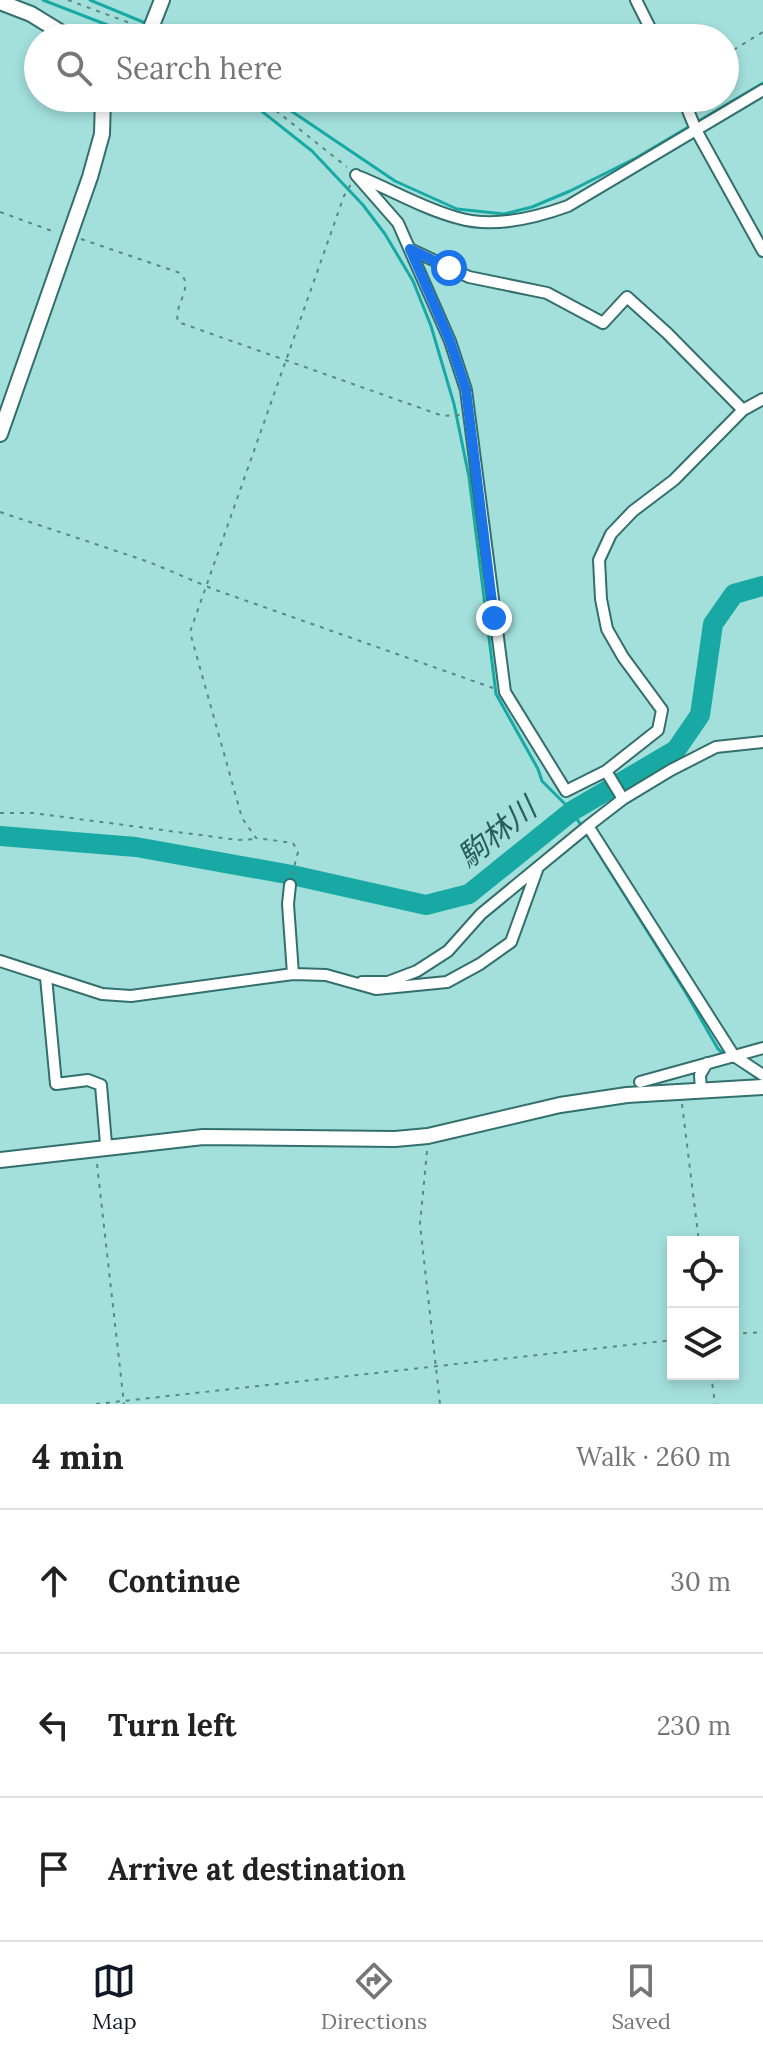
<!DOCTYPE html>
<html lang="en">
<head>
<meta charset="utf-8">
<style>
  :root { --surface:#fff; --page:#f6f6f6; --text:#222; --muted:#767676; --line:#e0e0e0; --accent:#111827 }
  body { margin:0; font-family:Lora,"Noto Sans JP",serif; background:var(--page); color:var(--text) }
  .controls { position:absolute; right:24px; bottom:24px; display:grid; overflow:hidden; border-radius:0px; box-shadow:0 4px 12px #0003 }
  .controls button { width:72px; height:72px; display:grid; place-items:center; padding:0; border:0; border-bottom:2px solid var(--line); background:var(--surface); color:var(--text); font:40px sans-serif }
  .stop { position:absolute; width:24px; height:24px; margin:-18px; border:6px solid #1a73e8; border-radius:50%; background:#fff }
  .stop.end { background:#1a73e8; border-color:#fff; box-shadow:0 2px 8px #0008 }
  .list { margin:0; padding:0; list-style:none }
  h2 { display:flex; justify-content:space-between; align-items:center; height:104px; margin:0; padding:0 32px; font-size:34px }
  h2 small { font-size:26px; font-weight:400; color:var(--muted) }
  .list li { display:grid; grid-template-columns:52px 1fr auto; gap:24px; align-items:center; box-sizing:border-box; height:144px; padding:0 32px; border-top:2px solid var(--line) }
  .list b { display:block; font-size:30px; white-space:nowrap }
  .list em { font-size:26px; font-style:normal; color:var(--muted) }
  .icon { flex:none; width:44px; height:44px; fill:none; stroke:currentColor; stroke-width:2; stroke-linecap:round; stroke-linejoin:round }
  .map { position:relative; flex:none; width:763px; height:1404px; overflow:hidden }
  .search { position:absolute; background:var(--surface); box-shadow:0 4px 12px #0003; left:24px; right:24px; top:24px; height:88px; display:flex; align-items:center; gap:20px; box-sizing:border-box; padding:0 28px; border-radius:44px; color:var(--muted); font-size:30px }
  .sheet { height:536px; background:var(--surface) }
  nav { display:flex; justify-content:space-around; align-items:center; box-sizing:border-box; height:112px; border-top:2px solid var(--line); background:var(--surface); font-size:22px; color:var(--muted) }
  nav a { display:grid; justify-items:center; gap:4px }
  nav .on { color:var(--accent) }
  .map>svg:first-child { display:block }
</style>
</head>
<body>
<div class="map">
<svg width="763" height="1404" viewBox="0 0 763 1404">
  <rect width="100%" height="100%" fill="#a3e0dc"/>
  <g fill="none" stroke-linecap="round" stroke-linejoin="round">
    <path stroke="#19a9a4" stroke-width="3" d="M 43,0 L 141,38
      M 90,0 L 143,22
      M 160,29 L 175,38
      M 245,98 L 312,151 L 363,205 L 385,234 L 413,281 L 431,326 L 454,404 L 469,477 L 496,694 L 538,769 L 542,781 L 572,811 L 686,993 L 718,1049 L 725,1055
      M 272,98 L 395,181 L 457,209 L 504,214 L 532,207 L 570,191 L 636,158 L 763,83
      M 735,1062 L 761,1081"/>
    <path stroke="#19a9a4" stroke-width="20" d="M 0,836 L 136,847 L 292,875 L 426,905 L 469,894 L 572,811 L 676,750 L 700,715 L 713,624 L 734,594 L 763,586"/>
    <defs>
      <path id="street" d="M 636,0 L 655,38
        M 683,98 L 696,130 L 763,251
        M 356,175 L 398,223 L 450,341 L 466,390 L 505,692 L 566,791 L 606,771 L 658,730 L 662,710 L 623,657 L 607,629 L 601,599 L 599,560 L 611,534 L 633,511 L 674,480 L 743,410 L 763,399
        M 360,177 C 392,190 424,209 458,218 C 492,228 535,218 568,206 L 763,90
        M 410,249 L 469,277 L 547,293 L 603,323 L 627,297 L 667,333 L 743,410
        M 606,771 L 623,799
        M 588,826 L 734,1056 L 763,1075
        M 290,885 L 288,904 L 293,974
        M 0,961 L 102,994 L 131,996 L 293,974 L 326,975 L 376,989 L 447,982 L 480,964 L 511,942 L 537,870
        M 46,977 L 56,1084 L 88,1080 L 101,1085 L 106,1144 L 98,1149
        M 362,982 L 388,982 L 417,971 L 448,951 L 481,914 L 588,826 L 623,799 L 671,770 L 716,747 L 763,742
        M 640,1082 L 763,1048
        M 701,1091 L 700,1075 L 707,1063"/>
      <path id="secondary" d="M 0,2 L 31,14 L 70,38
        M 147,38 L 162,0
        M 0,434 L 90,177 L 102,134 L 103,98
        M 0,1160 L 203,1137 L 395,1139 L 428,1136 L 560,1105 L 627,1095 L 763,1087"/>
    </defs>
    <use href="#street" stroke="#336f6c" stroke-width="14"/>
    <use href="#secondary" stroke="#336f6c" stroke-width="18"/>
    <path stroke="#5a8784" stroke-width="2" stroke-dasharray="4 6" stroke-linecap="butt" d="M 68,0 L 138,26
      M 725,55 L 763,32
      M 260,98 L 347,167
      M 0,212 L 55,232
      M 81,239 L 180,273 C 195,287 173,305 178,322 L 443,416 L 460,415
      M 0,512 L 149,562 L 213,589 L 493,688
      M 0,813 L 33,813 L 238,840 L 255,839
      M 292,875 L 298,852 L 293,843 L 256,838 L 242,818 L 190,632 L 344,196 L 351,184
      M 682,1104 L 699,1242
      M 427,1151 L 420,1224 L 440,1404
      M 97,1164 L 124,1404
      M 733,1334 L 763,1332
      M 711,1374 L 715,1404
      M 96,1404 L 673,1340"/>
    <use href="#street" stroke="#fff" stroke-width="10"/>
    <use href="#secondary" stroke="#fff" stroke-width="14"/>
  </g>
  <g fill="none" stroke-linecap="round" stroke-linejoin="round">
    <path stroke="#1a73e8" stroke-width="10" d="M 449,268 L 410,249 L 450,341 L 466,390 L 494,618"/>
  </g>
  <g text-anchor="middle" stroke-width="8" stroke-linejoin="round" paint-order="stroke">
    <g font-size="30" font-style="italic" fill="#295d5b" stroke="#a3e0dc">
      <text transform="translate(497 833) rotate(-39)" y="10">駒林川</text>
    </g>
  </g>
</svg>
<div class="controls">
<button><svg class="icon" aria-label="locate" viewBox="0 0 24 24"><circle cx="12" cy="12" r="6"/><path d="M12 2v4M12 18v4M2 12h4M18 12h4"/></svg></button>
<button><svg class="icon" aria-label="layers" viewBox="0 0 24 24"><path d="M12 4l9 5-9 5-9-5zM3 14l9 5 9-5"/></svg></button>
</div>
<div class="stop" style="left:449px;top:268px"></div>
<div class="stop end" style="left:494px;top:618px"></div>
<div class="search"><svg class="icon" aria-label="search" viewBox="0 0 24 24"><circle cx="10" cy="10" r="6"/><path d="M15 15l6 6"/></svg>Search here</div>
</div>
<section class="sheet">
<h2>4 min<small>Walk · 260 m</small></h2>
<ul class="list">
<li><svg class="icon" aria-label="ahead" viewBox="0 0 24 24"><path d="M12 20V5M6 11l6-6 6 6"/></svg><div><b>Continue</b></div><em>30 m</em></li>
<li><svg class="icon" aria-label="left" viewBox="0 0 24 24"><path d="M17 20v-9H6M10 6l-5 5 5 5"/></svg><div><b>Turn left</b></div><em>230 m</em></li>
<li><svg class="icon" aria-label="arrive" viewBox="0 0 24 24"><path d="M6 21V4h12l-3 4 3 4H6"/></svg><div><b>Arrive at destination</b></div></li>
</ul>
</section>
<nav>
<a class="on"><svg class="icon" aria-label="map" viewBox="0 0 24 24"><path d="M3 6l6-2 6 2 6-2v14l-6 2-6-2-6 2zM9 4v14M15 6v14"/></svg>Map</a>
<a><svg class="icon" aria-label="directions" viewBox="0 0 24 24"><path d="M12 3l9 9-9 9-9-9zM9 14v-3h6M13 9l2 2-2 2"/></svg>Directions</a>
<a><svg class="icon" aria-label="saved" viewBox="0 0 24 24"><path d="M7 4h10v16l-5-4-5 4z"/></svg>Saved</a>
</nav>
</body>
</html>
